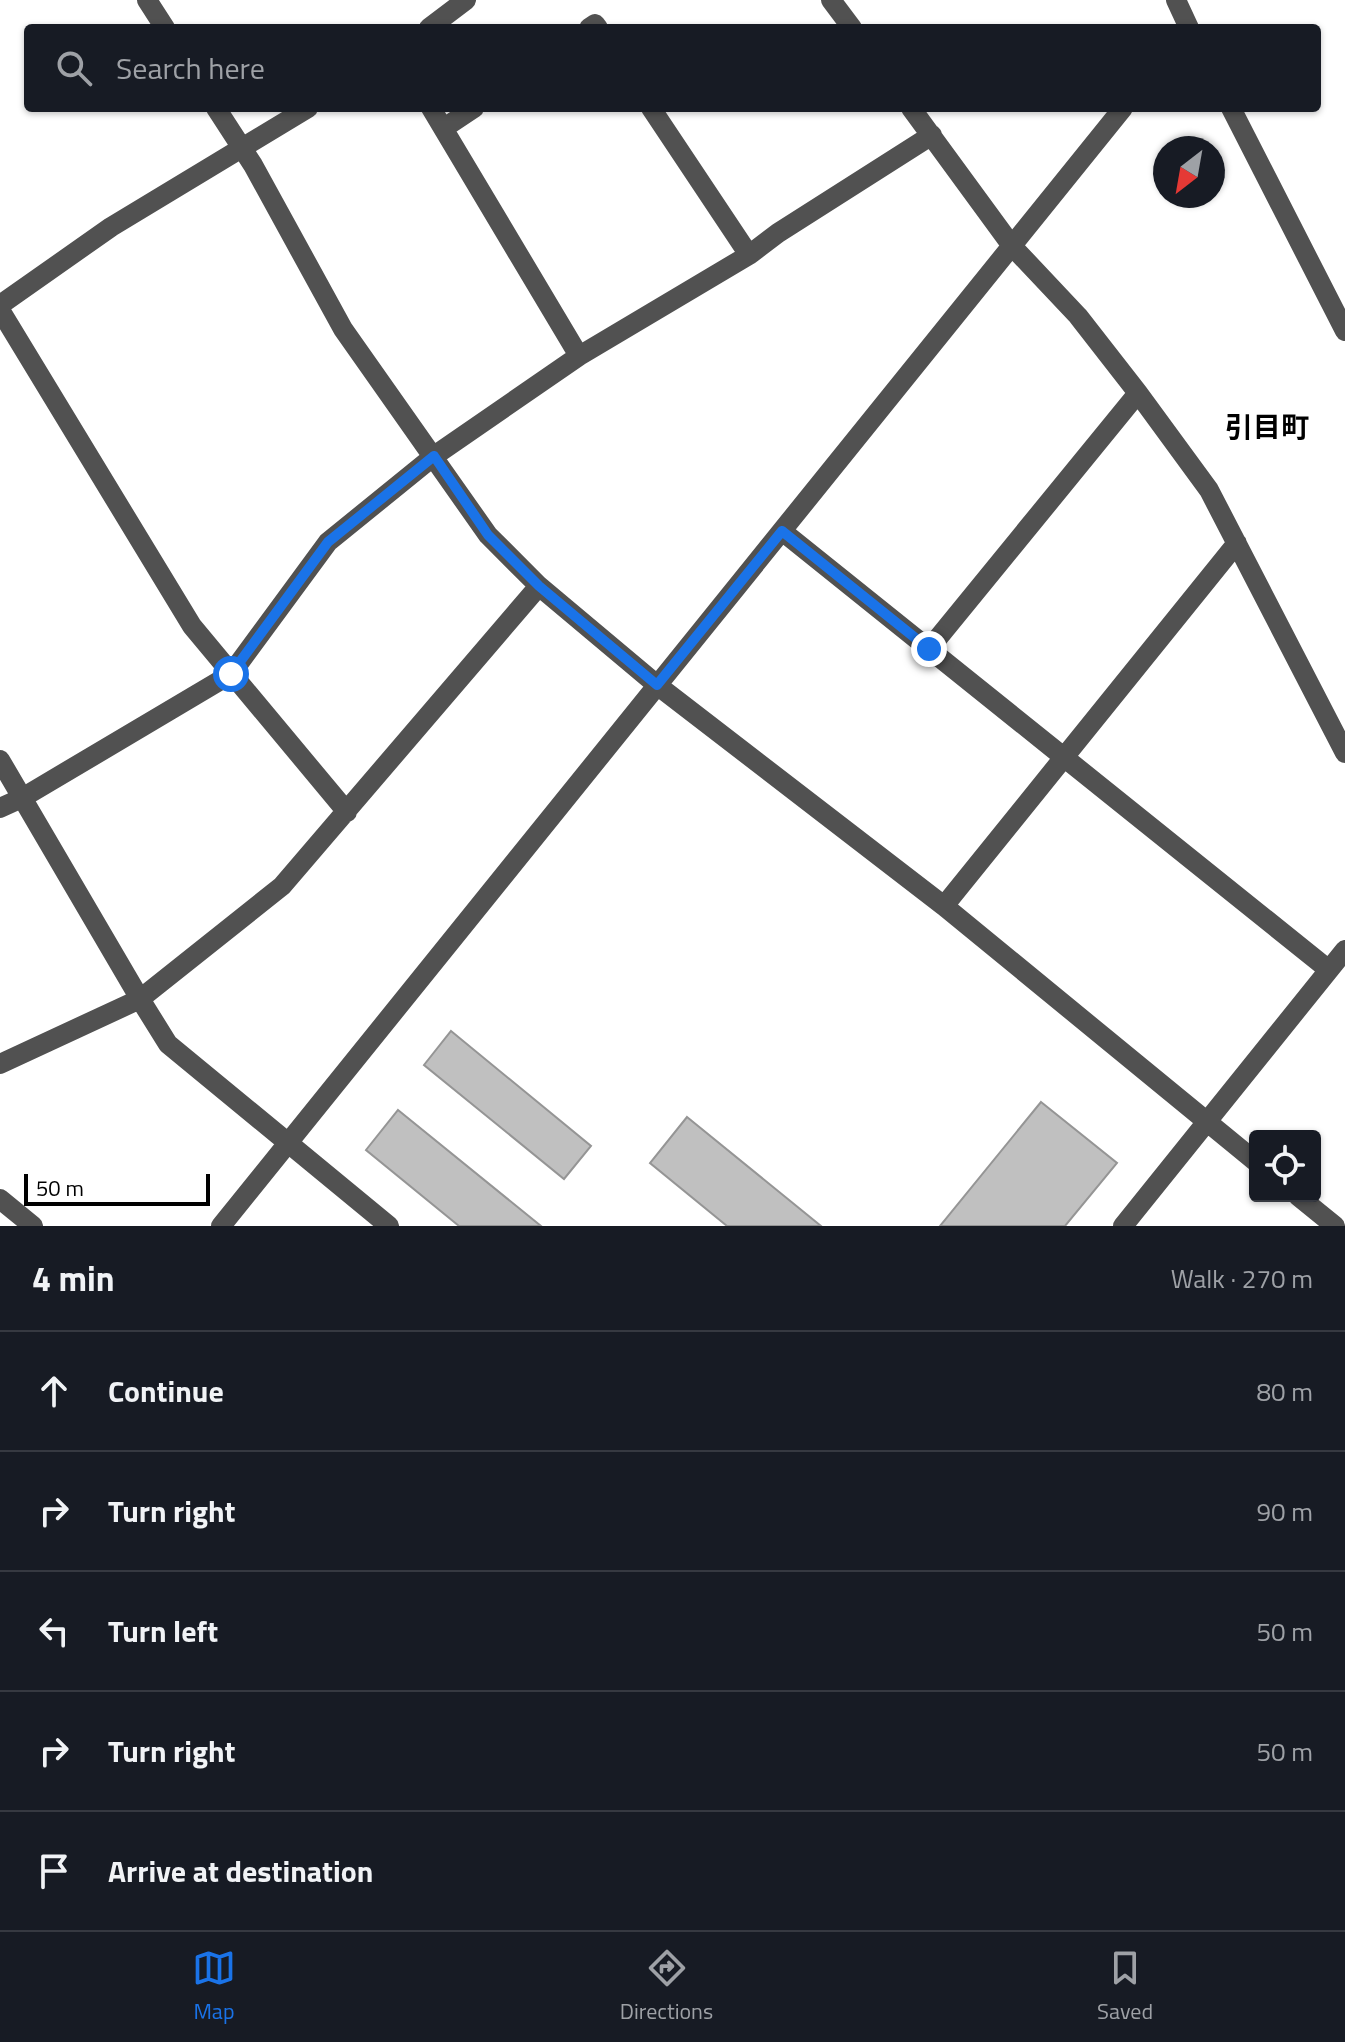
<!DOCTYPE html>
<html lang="en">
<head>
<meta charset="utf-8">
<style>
  :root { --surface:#171b24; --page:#242831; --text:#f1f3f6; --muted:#9ea1a6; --line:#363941; --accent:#1a73e8 }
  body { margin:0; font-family:"Titillium Web","Noto Sans JP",sans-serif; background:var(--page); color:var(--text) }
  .controls { position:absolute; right:24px; bottom:24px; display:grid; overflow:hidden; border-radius:8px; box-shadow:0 2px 6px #0004 }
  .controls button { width:72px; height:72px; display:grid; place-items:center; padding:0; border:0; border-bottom:2px solid var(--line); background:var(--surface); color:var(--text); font:40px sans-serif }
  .compass { position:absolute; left:1153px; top:136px; width:72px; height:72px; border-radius:50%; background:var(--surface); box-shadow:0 2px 6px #0004; rotate:211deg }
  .scale { position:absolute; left:24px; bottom:20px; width:186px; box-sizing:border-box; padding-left:8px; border:4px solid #000; border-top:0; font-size:22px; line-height:28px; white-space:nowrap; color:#000; -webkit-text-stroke:6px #fff; paint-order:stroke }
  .stop { position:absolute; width:24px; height:24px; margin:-18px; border:6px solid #1a73e8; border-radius:50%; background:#fff }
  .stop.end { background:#1a73e8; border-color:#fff; box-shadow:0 2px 8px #0008 }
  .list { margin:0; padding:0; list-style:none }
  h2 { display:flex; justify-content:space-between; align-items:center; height:104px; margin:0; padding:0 32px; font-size:34px }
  h2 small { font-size:26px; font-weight:400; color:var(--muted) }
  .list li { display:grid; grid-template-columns:52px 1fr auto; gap:24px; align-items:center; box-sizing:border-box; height:120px; padding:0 32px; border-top:2px solid var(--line) }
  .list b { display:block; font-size:30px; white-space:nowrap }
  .list em { font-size:26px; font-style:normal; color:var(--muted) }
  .icon { flex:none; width:44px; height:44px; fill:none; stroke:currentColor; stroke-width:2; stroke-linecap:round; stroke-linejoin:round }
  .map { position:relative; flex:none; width:1345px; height:1226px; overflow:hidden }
  .search { position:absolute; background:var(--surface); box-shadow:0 2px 6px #0004; left:24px; right:24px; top:24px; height:88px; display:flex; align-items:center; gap:20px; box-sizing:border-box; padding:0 28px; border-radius:8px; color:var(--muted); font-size:30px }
  .sheet { height:704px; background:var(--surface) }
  nav { display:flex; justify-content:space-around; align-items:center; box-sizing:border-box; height:112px; border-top:2px solid var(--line); background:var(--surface); font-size:22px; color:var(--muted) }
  nav a { display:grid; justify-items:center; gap:4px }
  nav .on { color:var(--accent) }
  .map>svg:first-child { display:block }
</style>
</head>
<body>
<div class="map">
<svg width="1345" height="1226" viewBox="0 0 1345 1226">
  <rect width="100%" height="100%" fill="#fff"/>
  <path fill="#c0c0c0" stroke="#959595" stroke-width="2" d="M 451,1031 L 591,1146 L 564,1179 L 424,1065 Z
    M 1041,1102 L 1117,1163 L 1065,1226 L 940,1226 Z
    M 398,1110 L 541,1226 L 459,1226 L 366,1150 Z
    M 687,1117 L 821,1226 L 727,1226 L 650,1163 Z"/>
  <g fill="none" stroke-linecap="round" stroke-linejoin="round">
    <path stroke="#515151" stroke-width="20" d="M 147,0 L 165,28
      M 831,0 L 852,28
      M 1176,0 L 1189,28
      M 429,28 L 466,0
      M 589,28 L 595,24 L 598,28
      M 216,108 L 253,165 L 343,329 L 488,535 L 539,586 L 657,685 L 944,906 L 1255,1161
      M 431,108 L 579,356
      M 651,108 L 749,255
      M 911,108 L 1012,246 L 1078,316 L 1138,393 L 1209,490 L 1345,753
      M 1231,108 L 1345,331
      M 444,128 L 474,108
      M 0,305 L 111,227 L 308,108
      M 0,310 L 192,626 L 347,812
      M 782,531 L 1329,970
      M 929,649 L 1138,393
      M 0,760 L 140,999 L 168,1044 L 389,1226
      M 0,808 L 22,798 L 231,674 L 328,542 L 434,456 L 579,356 L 749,255 L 778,233 L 932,135
      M 944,906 L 1237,543
      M 0,1064 L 140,999 L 282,886 L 539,586
      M 1298,1196 L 1335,1226
      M 0,1199 L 33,1226
      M 221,1226 L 1123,108
      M 1123,1226 L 1345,950"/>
  </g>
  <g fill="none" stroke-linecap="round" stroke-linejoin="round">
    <path stroke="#1a73e8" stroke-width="10" d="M 231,674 L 328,542 L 434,456 L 488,535 L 539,586 L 657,685 L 782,531 L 929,649"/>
  </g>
  <g text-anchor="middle" stroke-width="8" stroke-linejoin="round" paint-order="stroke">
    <g font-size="28" font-weight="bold" fill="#000" stroke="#fff">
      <text x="1267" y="437">引目町</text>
    </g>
  </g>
</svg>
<div class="controls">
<button><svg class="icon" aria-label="locate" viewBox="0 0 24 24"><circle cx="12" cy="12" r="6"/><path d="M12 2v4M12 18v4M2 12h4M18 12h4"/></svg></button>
</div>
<svg class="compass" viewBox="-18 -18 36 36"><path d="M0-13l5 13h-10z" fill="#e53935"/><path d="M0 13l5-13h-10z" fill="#9ea1a6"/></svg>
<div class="scale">50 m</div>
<div class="stop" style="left:231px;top:674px"></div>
<div class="stop end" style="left:929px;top:649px"></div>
<div class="search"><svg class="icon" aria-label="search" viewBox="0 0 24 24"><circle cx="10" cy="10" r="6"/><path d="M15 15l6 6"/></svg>Search here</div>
</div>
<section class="sheet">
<h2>4 min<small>Walk · 270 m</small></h2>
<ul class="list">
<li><svg class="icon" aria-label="ahead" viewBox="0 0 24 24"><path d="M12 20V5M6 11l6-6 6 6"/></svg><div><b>Continue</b></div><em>80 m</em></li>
<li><svg class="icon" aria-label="right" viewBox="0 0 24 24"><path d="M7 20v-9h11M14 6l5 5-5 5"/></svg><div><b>Turn right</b></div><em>90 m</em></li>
<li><svg class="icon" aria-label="left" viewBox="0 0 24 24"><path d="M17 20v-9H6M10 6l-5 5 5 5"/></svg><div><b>Turn left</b></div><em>50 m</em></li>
<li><svg class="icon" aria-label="right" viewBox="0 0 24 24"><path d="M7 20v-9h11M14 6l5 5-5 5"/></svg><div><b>Turn right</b></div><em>50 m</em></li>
<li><svg class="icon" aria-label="arrive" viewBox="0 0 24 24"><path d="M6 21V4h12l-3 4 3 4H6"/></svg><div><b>Arrive at destination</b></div></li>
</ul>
</section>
<nav>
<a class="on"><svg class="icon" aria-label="map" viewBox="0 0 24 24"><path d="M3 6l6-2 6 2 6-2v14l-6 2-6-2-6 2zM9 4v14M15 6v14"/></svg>Map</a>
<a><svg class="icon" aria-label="directions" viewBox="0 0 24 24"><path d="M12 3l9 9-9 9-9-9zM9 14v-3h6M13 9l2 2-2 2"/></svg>Directions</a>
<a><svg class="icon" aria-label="saved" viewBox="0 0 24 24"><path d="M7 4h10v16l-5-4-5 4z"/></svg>Saved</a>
</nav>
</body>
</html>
